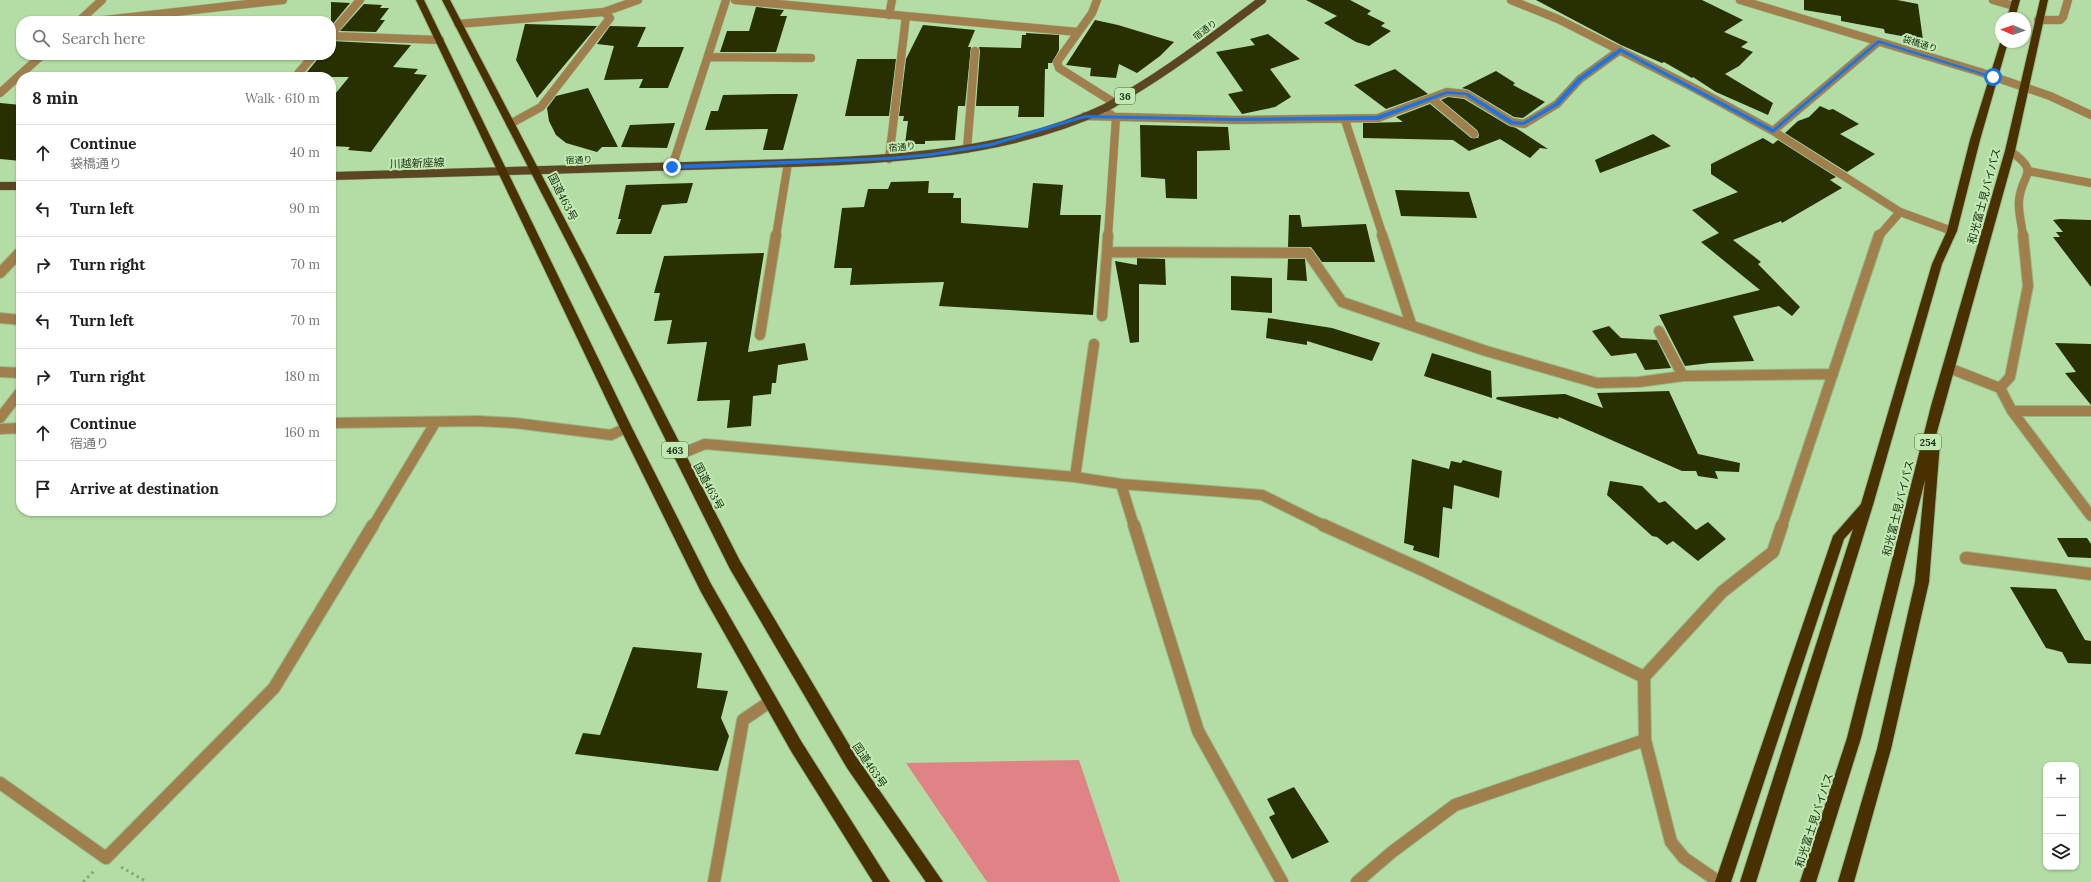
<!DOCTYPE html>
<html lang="en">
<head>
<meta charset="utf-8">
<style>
  :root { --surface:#fff; --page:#f2f2f2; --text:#222; --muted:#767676; --line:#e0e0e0 }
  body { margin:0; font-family:Lora,"Noto Sans JP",serif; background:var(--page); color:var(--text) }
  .controls { position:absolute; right:12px; bottom:12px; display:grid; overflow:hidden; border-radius:8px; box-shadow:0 1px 3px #0004 }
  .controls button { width:36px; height:36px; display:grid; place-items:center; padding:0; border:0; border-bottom:1px solid var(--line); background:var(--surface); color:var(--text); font:20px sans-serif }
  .compass { position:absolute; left:1995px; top:12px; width:36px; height:36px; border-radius:50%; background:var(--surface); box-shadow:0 1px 3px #0004; rotate:272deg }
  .stop { position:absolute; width:12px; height:12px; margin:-9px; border:3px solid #1a73e8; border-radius:50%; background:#fff }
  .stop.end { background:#1a73e8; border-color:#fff; box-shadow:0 1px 4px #0008 }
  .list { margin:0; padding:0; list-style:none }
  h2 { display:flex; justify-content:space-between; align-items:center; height:52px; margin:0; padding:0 16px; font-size:17px }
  h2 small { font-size:13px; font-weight:400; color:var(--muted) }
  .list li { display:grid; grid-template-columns:26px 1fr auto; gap:12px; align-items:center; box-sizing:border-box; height:56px; padding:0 16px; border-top:1px solid var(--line) }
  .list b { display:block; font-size:15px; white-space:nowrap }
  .list p { margin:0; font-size:13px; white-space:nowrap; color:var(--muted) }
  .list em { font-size:13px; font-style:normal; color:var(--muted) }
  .icon { flex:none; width:22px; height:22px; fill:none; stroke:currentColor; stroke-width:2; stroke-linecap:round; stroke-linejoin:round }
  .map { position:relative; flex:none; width:2091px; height:882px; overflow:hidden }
  .search { position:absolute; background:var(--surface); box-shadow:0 1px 3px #0004; left:16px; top:16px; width:320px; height:44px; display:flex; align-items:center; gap:10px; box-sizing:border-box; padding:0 14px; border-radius:16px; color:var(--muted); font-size:15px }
  .panel { position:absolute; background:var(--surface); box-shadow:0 1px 3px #0004; left:16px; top:72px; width:320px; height:444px; border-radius:16px }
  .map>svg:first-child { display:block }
</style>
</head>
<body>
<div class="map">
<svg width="2091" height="882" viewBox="0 0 2091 882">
  <rect width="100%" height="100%" fill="#b3dda4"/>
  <path fill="#df8387" d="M 1079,760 L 1120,882 L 987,882 L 906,763 Z"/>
  <path fill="#282f00" d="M 1306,0 L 1350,0 L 1371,11 L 1367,14 L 1385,23 L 1381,26 L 1391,31 L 1369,46 L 1356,42 L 1324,23 L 1337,16 Z
    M 1536,0 L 1702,0 L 1743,20 L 1724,32 L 1748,42 L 1741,47 L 1753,52 L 1739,66 L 1725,74 L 1773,103 L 1768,115 L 1716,92 L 1693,77 L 1692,78 L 1664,62 L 1662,63 L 1621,45 Z
    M 1804,0 L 1897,0 L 1918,4 L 1923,40 L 1885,33 L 1884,29 L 1841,21 L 1841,16 L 1804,10 Z
    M 331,2 L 350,3 L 331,26 Z
    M 364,4 L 382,5 L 380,8 L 389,8 L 380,20 L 385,20 L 376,32 L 340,31 Z
    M 756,7 L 784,10 L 780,16 L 787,16 L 776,52 L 720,52 L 727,31 L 749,31 Z
    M 1095,20 L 1118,25 L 1174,42 L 1160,56 L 1137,73 L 1119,64 L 1116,78 L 1090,76 L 1091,68 L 1066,65 Z
    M 525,24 L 597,26 L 537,98 L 516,60 Z
    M 923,25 L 975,30 L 968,47 L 971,47 L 965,106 L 958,106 L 955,140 L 925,141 L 925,144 L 905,144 L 908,121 L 903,121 L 904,116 L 899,116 L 906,59 Z
    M 610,26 L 646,27 L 637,47 L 684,47 L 668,88 L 639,88 L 643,79 L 604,80 L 614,46 L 597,44 Z
    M 1026,33 L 1059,35 L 1059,50 L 1052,63 L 1048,63 L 1048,69 L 1045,69 L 1044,117 L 1018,117 L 1019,106 L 976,106 L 980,51 L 979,47 L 1021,48 L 1022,35 L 1026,35 Z
    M 1268,34 L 1300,59 L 1270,69 L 1291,97 L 1275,107 L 1242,114 L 1228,94 L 1243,91 L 1216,52 L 1255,45 L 1250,39 Z
    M 331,41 L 411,45 L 393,67 L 418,69 L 414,74 L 427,75 L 371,152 L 348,150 L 350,147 L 331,146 L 331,99 L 349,77 L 303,77 L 321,55 L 331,55 Z
    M 857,59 L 896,59 L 889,116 L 845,116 Z
    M 1395,69 L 1428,94 L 1386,109 L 1354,85 Z
    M 1496,71 L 1515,83 L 1513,85 L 1545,102 L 1523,118 L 1514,117 L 1469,90 L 1462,88 Z
    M 588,88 L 618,147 L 602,147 L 597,152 L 566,143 L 556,135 L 549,121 L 547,108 L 556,96 Z
    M 775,94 L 798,94 L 783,150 L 763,150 L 768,129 L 705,130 L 711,111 L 718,111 L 723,95 Z
    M 1448,97 L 1464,99 L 1509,126 L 1516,128 L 1548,149 L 1540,148 L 1530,158 L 1500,139 L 1469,151 L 1453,140 L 1363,138 L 1363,123 L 1403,122 L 1396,117 L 1430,104 L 1471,138 L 1478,138 L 1479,135 L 1477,130 L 1441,100 Z
    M 0,103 L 21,105 L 21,161 L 0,159 Z
    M 1820,106 L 1829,110 L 1833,109 L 1859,124 L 1840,134 L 1875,154 L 1847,172 L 1785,133 L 1798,121 L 1809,117 Z
    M 675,123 L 667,148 L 621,147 L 630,125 Z
    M 1140,125 L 1228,127 L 1230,150 L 1197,151 L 1197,199 L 1166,198 L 1165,179 L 1141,177 Z
    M 1653,134 L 1671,146 L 1600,173 L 1595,160 Z
    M 1763,138 L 1773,144 L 1778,140 L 1836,177 L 1830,180 L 1842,188 L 1782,223 L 1781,221 L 1733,240 L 1761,262 L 1758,264 L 1800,307 L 1792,316 L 1779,306 L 1733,316 L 1754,361 L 1710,363 L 1685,366 L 1659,315 L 1760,290 L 1701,242 L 1719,233 L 1692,210 L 1738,192 L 1711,174 L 1711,164 Z
    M 929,181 L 928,193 L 954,193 L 953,198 L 961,198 L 961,223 L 1028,228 L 1033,183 L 1063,185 L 1060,215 L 1101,215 L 1093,315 L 939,306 L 944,282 L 850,285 L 852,268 L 834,268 L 842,208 L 864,207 L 868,189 L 888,189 L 891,182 Z
    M 693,183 L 687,203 L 662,205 L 651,234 L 616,234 L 621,219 L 618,219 L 626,185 Z
    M 1395,190 L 1469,192 L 1477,218 L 1401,216 Z
    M 1289,215 L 1300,215 L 1302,227 L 1366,224 L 1375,262 L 1322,262 L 1311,247 L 1288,247 Z
    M 2060,219 L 2091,220 L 2091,287 L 2053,237 L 2060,237 L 2056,232 L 2063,232 L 2053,220 Z
    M 764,253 L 748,352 L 805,343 L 808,360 L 778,365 L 776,383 L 772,383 L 771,394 L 753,396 L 751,426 L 727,428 L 730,400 L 697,401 L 707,342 L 667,344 L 672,320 L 654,321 L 660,293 L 654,293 L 664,256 Z
    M 1137,258 L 1165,259 L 1166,285 L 1139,284 L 1139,342 L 1130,343 L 1115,261 L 1137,265 Z
    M 1288,259 L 1305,259 L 1307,281 L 1287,280 Z
    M 1231,276 L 1272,278 L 1272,313 L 1231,310 Z
    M 1268,318 L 1332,328 L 1380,343 L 1372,361 L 1307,341 L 1307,345 L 1266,338 Z
    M 1609,326 L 1621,338 L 1657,340 L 1671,368 L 1645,370 L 1636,353 L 1611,356 L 1592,331 Z
    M 2055,343 L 2091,344 L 2091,405 L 2065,373 L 2076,372 Z
    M 1432,353 L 1491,371 L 1492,398 L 1424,376 Z
    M 1669,391 L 1698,454 L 1740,463 L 1739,472 L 1715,471 L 1718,479 L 1698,476 L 1696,471 L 1682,471 L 1559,417 L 1558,419 L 1496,399 L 1497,397 L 1565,394 L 1603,408 L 1597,393 Z
    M 1412,459 L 1449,469 L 1451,461 L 1461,463 L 1463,460 L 1502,471 L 1499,498 L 1454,485 L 1452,509 L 1443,507 L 1439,558 L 1413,550 L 1414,546 L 1404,543 Z
    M 1610,481 L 1642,486 L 1659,503 L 1665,501 L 1696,530 L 1708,522 L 1726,539 L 1698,561 L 1673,541 L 1667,545 L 1657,537 L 1652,536 L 1607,495 Z
    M 2057,538 L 2087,538 L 2091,544 L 2091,558 L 2068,557 Z
    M 2010,587 L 2056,589 L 2085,640 L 2091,641 L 2091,664 L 2068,663 L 2062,652 L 2046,648 Z
    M 633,647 L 702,653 L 697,688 L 728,691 L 721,718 L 729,736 L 718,771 L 575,754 L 583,733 L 600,735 Z
    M 1294,787 L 1329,842 L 1292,859 L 1269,817 L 1275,814 L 1267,799 Z"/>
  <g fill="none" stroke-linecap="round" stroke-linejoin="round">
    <defs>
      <path id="minor-far2" d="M 735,0 L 1078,32
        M 1097,0 L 1092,13 L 1057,62 L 1059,68 L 1113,102
        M 1511,0 L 1558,19 L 1694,88 L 1773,131 L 1900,212 L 1952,231
        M 1740,0 L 1980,72 L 2050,96 L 2091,115
        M 1993,0 L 2014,6
        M 889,15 L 892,0
        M 2038,20 L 2060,20 L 2063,17 L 2068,0
        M 79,21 L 102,0
        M 96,21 L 283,0
        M 458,24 L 604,12 L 638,0
        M 331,34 L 360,0
        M 331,36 L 440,40
        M 709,57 L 811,58
        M 295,77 L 314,55
        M 0,93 L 42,55
        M 1431,98 L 1474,134
        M 1085,116 L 1236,120 L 1378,118 L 1447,92 L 1466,94 L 1512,122 L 1524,124 L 1557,104 L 1580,79 L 1620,50
        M 1345,120 L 1383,236
        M 510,124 L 541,107 L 610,18 L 604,12
        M 1773,131 L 1878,42
        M 967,149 L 975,51
        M 2010,151 C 2042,173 2021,173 2019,201 C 2018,212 2022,225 2023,236
        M 889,159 L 906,16
        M 672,167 L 726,0
        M 2028,171 L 2091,183
        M 776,236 L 788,163
        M 1108,236 L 1116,118 L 1110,114
        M 1879,236 L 1900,212"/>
      <path id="minor-far1" d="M 1382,235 L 1411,324
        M 1107,252 L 1108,235
        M 0,273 L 21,251
        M 1102,316 L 1107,252 L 1308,253 L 1342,302 L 1486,351 L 1597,383 L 1639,382 L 1683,376 L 1833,374
        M 0,318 L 21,320
        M 1659,331 L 1683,376
        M 760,335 L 776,235
        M 1949,368 L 2000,388 L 2012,411 L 2091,516
        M 0,372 L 21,373
        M 2000,388 L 2010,377 L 2028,286 L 2023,235
        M 2012,411 L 2091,411
        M 0,418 L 21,391
        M 331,423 L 478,421 L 515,423 L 611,435 L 626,428
        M 0,429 L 21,428
        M 678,455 L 705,444 L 1075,477 L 1121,484 L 1262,495 L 1325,526
        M 1075,477 L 1094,344
        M 1121,484 L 1134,526
        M 373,526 L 435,423
        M 1782,526 L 1879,235"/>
      <path id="minor" d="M 1134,525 L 1198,731 L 1282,882
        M 1323,525 L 1423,570 L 1644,677
        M 1966,558 L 2091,574
        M 0,783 L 106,858 L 274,688 L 373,525
        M 714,882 L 743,720 L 771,701
        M 1357,882 L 1392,852 L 1455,805 L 1645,740
        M 1719,882 L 1684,858 L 1671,842 L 1645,740 L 1644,677 L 1722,592 L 1773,552 L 1782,525"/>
      <path id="major" d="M 331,176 C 461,172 591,169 722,165 C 845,161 992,162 1105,108 C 1114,104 1122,97 1130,93 C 1177,65 1219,32 1262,0
        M 0,186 L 21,186"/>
      <path id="highway" d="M 416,0 L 424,0 L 632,428 L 711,584 L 801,741 L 890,882 L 873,882 L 791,751 L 701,592 L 620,428 Z
        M 442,0 L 450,0 L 585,258 L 740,561 L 857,758 L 943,882 L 926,882 L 847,768 L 730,569 L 575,258 Z
        M 2012,0 L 2020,0 L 2015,18 L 2007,18 Z
        M 2040,0 L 2048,0 L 2015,151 L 1935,439 L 1940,443 L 1929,582 L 1891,749 L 1854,882 L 1838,882 L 1877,749 L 1915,582 L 1925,480 L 1861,738 L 1816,882 L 1800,882 L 1847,738 L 1931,406 L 2005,151 Z
        M 2001,40 L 2001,42 L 2008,42 L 1980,140 L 1957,231 L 1942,264 L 1873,505 L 1756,882 L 1740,882 L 1853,529 L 1844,539 L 1731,882 L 1715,882 L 1833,536 L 1861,504 L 1932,264 L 1947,231 L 1970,140 Z"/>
    </defs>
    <use href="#minor-far2" stroke="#95ba88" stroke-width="9"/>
    <use href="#minor-far1" stroke="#95ba88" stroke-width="12"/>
    <use href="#minor" stroke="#95ba88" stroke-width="14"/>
    <use href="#major" stroke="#95ba88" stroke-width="9"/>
    <use href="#highway" stroke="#95ba88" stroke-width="2"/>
    <path stroke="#86a879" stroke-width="3" stroke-dasharray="2.5 3.5" stroke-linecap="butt" d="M 121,867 L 147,882
      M 83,882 L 94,871"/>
    <use href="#minor-far2" stroke="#a07f4d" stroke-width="8"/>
    <use href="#minor-far1" stroke="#a07f4d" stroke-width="10"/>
    <use href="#minor" stroke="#a07f4d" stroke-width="12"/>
    <use href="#major" stroke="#5c4622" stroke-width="8"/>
    <use href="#highway" fill="#493000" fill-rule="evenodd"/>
  </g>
  <path fill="#1a73e8" d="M 1878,40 L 1996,77 L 1992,78 L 1879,43 L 1773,133 L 1621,52 L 1582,80 L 1559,105 L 1524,125 L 1510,124 L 1465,95 L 1447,94 L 1378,120 L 1236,121 L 1085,118 L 992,146 L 932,156 L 889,160 L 672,169 L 670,167 L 672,165 L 889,157 L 932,153 L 991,143 L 1085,115 L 1236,118 L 1377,116 L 1447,91 L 1468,93 L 1513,121 L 1523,122 L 1555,103 L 1578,78 L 1620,48 L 1773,129 Z"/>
  <g text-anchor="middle" stroke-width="4" stroke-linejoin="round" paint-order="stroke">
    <g font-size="9" fill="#1d2d17" stroke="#c0eab1">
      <text transform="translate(1205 30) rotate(-37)" y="3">宿通り</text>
      <text transform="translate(1920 44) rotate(17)" y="3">袋橋通り</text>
      <text transform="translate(902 147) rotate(-5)" y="3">宿通り</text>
      <text transform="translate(579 160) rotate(-2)" y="3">宿通り</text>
    </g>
    <g fill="#c0eab1" stroke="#4e6645" stroke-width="1">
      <rect x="1115" y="88" width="20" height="16" rx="3"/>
      <rect x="1915" y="434" width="26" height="16" rx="3"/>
      <rect x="662" y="442" width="26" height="16" rx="3"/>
    </g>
    <g font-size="10" font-weight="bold" fill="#1d2d17">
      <text x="1125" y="100">36</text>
      <text x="1928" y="446">254</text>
      <text x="675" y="454">463</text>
    </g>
    <g font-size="11" fill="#1d2d17" stroke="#c0eab1">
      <text transform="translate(417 163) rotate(-2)" y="4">川越新座線</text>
      <text transform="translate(1984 196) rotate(-75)" y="4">和光富士見バイパス</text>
      <text transform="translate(563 197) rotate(63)" y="4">国道463号</text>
      <text transform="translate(709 486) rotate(62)" y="4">国道463号</text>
      <text transform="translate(1898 508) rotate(-76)" y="4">和光富士見バイパス</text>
      <text transform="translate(870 765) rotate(56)" y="4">国道463号</text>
      <text transform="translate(1814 820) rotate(-72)" y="4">和光富士見バイパス</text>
    </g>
  </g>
</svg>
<div class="controls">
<button>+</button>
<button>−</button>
<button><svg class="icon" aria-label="layers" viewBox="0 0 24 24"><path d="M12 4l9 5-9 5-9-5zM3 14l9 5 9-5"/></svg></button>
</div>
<svg class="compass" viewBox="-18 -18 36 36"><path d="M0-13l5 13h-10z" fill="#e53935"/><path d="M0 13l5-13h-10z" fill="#767676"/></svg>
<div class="stop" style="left:1993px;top:77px"></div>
<div class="stop end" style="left:672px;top:167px"></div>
<div class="search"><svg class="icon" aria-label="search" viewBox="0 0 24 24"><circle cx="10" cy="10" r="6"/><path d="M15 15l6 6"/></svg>Search here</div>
<section class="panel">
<h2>8 min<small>Walk · 610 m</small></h2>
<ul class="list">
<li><svg class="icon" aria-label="ahead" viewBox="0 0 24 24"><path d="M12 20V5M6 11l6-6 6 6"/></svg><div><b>Continue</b><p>袋橋通り</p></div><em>40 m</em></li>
<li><svg class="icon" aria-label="left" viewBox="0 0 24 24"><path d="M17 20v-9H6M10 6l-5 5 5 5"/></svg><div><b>Turn left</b></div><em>90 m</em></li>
<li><svg class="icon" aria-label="right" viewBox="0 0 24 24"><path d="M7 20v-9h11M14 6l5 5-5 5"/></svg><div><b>Turn right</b></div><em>70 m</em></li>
<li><svg class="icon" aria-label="left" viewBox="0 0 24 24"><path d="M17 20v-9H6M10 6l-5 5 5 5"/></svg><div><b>Turn left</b></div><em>70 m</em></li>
<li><svg class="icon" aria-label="right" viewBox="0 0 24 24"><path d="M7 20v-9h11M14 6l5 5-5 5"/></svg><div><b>Turn right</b></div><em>180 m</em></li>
<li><svg class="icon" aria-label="ahead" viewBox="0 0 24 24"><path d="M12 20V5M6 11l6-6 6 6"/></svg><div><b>Continue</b><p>宿通り</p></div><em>160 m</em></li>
<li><svg class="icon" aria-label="arrive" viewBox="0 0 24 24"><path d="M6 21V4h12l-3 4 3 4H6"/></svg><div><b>Arrive at destination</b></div></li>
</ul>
</section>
</div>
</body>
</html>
